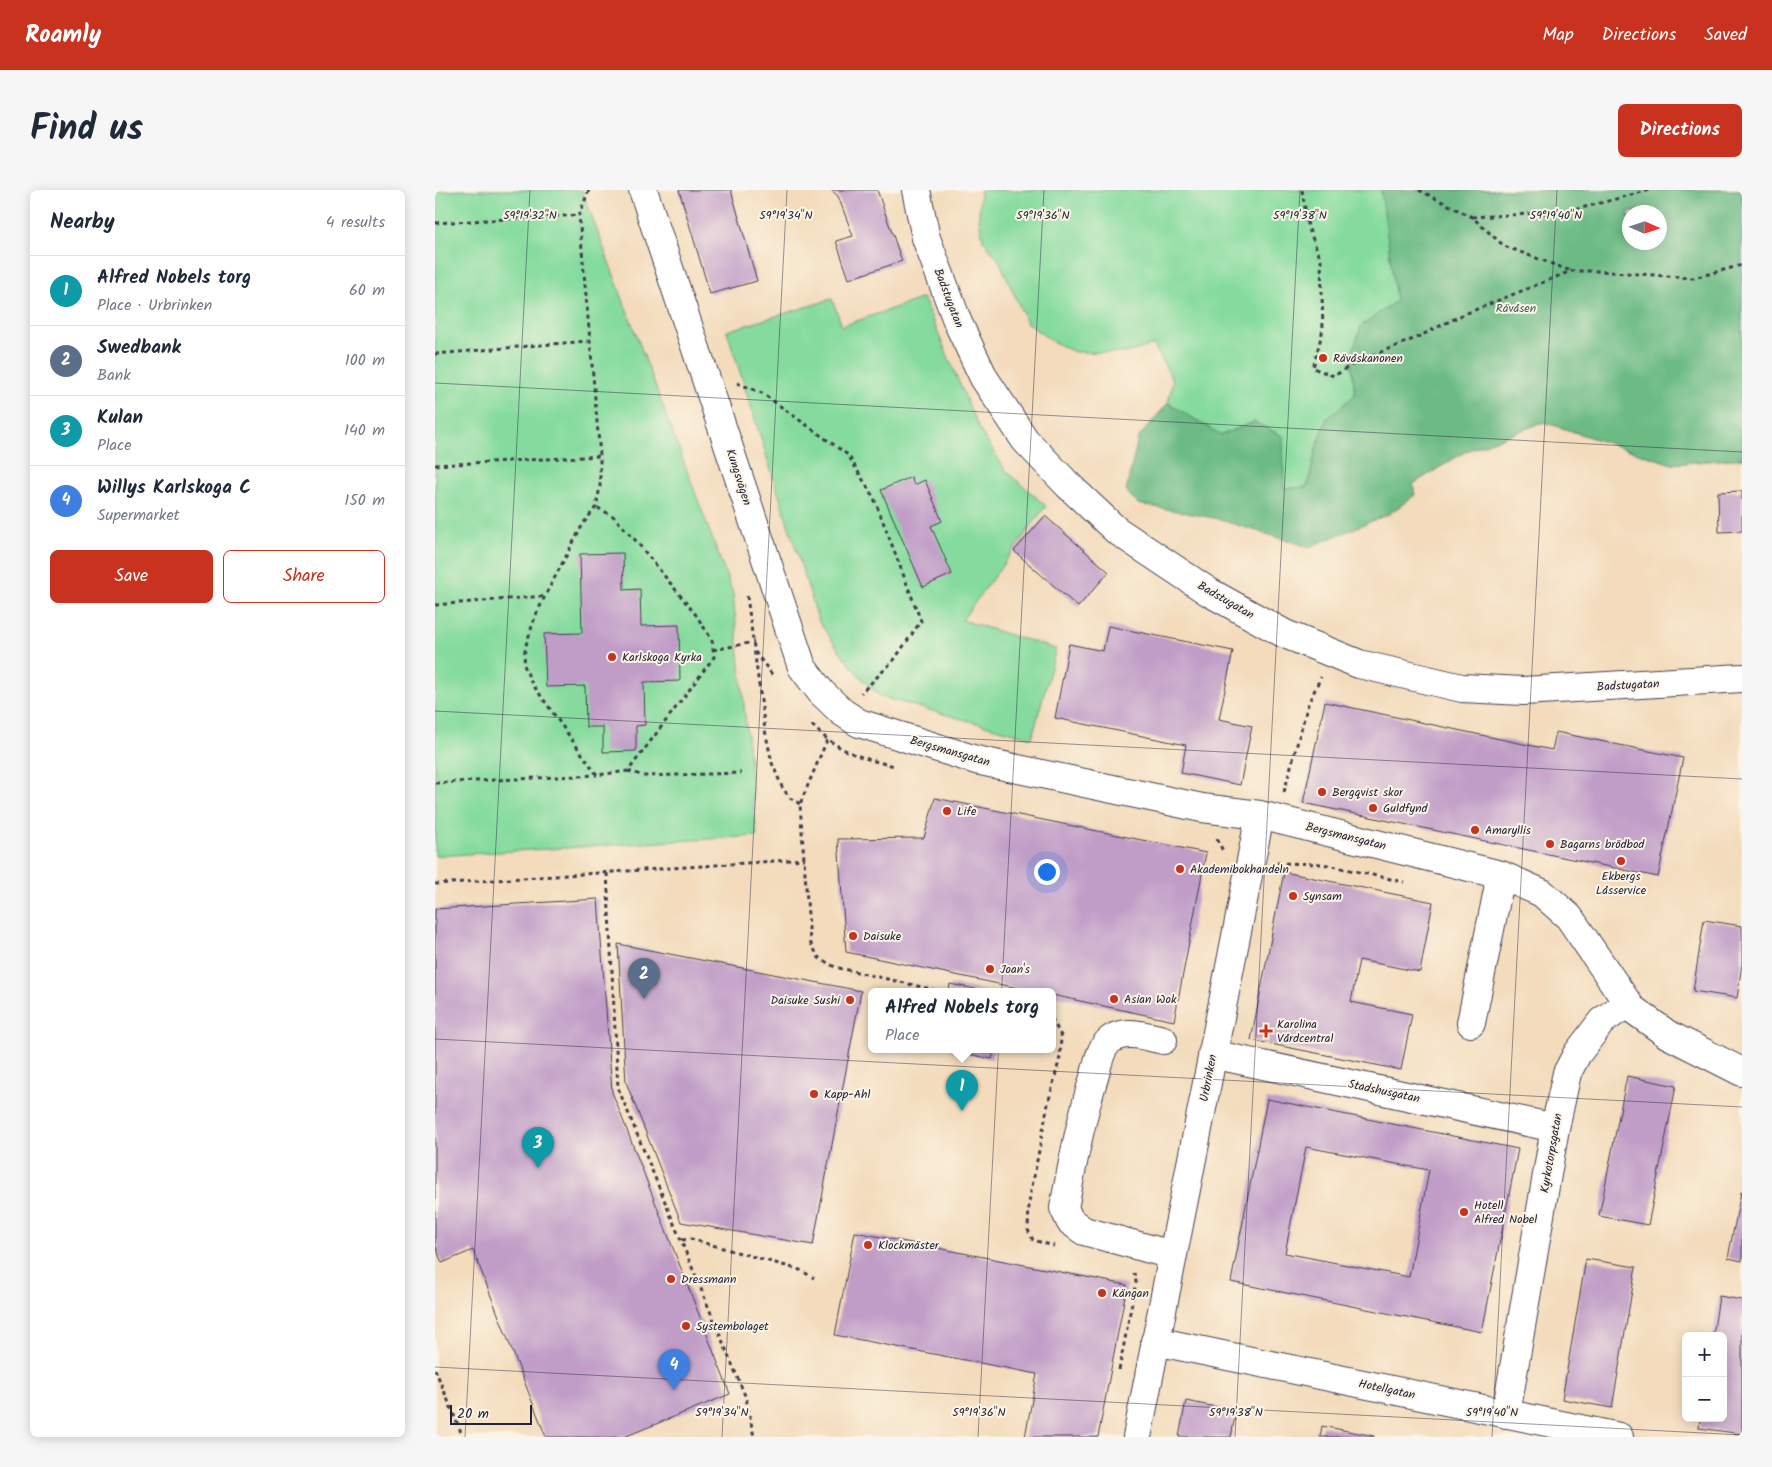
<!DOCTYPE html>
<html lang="en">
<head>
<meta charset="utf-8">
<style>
  :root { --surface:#fff; --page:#f6f6f7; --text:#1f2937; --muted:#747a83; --line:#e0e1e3; --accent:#c8321e }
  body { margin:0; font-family:Kalam,sans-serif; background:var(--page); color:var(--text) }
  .controls { position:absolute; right:15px; bottom:15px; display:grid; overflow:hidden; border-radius:8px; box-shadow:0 2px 12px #0003 }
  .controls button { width:45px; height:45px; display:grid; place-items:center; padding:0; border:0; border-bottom:1px solid var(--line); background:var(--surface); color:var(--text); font:25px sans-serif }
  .compass { position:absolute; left:1187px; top:15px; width:45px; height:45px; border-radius:50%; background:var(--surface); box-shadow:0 2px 12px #0003; rotate:93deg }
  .scale { position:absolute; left:15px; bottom:12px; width:82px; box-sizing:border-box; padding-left:5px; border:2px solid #22223b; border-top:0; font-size:14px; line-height:18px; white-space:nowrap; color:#22223b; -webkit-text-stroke:4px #fcf5e5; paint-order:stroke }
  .you { position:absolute; left:611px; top:681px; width:18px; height:18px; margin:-12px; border:4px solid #fff; border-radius:50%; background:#1a73e8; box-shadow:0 0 0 8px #1a73e833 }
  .badge { display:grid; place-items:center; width:32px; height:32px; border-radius:50%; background:var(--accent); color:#fff; font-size:16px; font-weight:700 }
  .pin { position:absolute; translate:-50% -41px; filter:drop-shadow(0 1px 2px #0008) }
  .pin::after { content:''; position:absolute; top:26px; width:18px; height:15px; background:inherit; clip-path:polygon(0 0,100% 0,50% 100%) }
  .popup { position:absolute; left:433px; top:798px; width:188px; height:65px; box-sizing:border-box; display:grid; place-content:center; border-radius:8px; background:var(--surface); filter:drop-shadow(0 1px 4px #0005); font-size:16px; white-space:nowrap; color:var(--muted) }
  .popup b { font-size:19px; color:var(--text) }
  .popup::after { content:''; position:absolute; left:50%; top:100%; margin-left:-10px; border:10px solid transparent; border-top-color:var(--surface) }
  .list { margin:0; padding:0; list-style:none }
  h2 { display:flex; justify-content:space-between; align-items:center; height:65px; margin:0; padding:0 20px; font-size:21px }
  h2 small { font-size:16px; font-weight:400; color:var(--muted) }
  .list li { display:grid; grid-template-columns:32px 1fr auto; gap:15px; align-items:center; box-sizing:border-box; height:70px; padding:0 20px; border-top:1px solid var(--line) }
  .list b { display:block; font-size:19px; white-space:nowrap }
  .list p { margin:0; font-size:16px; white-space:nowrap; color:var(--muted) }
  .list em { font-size:16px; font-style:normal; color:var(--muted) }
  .actions { display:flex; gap:10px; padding:15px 20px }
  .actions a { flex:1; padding:11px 0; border:1px solid var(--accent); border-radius:8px; text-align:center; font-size:18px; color:var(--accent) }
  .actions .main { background:var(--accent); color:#fff }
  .map { position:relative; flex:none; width:1307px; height:1247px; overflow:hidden; border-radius:8px }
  header { display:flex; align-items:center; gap:30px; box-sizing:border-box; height:70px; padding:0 25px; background:var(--accent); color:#fff }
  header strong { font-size:24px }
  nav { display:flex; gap:28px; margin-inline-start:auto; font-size:18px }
  .intro { display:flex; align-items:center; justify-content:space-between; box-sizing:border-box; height:120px; padding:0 30px }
  h1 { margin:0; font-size:35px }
  .button { padding:12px 22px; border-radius:8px; background:var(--accent); color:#fff; font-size:18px; font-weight:700 }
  main { display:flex; gap:30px; padding:0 30px }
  aside { flex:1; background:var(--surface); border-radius:8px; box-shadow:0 2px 12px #0003 }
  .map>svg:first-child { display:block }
</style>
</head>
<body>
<header>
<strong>Roamly</strong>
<nav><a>Map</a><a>Directions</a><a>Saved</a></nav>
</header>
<div class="intro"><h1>Find us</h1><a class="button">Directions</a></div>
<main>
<aside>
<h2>Nearby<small>4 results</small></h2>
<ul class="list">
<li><span class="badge" style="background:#0f9aa8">1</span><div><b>Alfred Nobels torg</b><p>Place · Urbrinken</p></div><em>60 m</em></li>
<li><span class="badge" style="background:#5c6f8a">2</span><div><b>Swedbank</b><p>Bank</p></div><em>100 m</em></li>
<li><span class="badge" style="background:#0f9aa8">3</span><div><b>Kulan</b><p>Place</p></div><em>140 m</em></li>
<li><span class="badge" style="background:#3f7fe0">4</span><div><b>Willys Karlskoga C</b><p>Supermarket</p></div><em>150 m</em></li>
</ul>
<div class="actions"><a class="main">Save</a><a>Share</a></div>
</aside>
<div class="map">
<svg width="1307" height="1247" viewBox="0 0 1307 1247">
  <rect width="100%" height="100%" fill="#fcf5e5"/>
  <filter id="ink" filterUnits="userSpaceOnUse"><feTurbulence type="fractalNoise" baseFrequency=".02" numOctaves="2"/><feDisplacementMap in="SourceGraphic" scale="10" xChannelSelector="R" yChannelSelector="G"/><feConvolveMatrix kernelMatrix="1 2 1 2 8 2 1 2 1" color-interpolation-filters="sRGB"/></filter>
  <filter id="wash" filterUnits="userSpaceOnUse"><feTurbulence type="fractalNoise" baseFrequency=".0096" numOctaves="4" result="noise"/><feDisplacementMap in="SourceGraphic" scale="20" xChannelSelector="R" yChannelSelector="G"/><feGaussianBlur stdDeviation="1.12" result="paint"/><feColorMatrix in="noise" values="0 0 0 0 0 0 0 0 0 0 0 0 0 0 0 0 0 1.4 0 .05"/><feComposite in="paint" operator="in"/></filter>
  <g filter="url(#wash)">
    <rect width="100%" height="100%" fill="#f3dbbc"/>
    <path fill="#85db9e" stroke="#547e6c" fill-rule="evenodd" d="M 24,0 L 147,0 L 298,404 L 322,646 L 0,666 L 0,2 Z
      M 545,0 L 1307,0 L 1307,268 L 1237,274 L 1109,232 L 1031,261 L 978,294 L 916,167 L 920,205 L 892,228 L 882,256 L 872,297 L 849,299 L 819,232 L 786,245 L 733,213 L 738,191 L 719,155 L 690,163 L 640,162 L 618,152 L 592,133 L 564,70 L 548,50 L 544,29 ZM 1194,22 L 1224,22 L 1224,52 L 1194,52 Z
      M 488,108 L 544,239 L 571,281 L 611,316 L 527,430 L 621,459 L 597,548 L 446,507 C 421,486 403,459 384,432 L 292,141 L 397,109 L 407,136 Z"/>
    <path fill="#6cbb85" stroke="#476e60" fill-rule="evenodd" d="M 946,0 L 1307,0 L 1307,268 L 1237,274 L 1109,232 L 1031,261 L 978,294 L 980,305 L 954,324 L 874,357 L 779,328 L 703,314 L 691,301 L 703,248 L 733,213 L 786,245 L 819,232 L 848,246 L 849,298 L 872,297 L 882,256 L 892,228 L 920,205 L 916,167 L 926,136 L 961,111 ZM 1194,22 L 1224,22 L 1224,52 L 1194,52 Z"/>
    <g id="blocks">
      <path fill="#c09dc7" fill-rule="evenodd" d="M 244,0 L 296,0 L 322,91 L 275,104 Z
        M 396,0 L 442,0 L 467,71 L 414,89 L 401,51 L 418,46 L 403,6 Z
        M 476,287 L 479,295 L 490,290 L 507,331 L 496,336 L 517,384 L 488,397 L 446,300 Z
        M 1307,301 L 1307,341 L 1284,342 L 1283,302 Z
        M 610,326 L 674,382 L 643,417 L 579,361 Z
        M 188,363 L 189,400 L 205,399 L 206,436 L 244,435 L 245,491 L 209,492 L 210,535 L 201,536 L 201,561 L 168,562 L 168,537 L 151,537 L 150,496 L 111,497 L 109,444 L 147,443 L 145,364 Z
        M 673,436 L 798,461 L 784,529 L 817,536 L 805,595 L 746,583 L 751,555 L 620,528 L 634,454 L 668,461 Z
        M 890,512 L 1117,560 L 1121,542 L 1248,568 L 1223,687 L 868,613 Z
        M 500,608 L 771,663 L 739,831 L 617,805 L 617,802 L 602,802 L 411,762 L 403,649 L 489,648 Z
        M 849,682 L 998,712 L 985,782 L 924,770 L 916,812 L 977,824 L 966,880 L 816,850 Z
        M 163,709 L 177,902 L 295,1204 L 189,1247 L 111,1247 L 38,1060 L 7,1073 L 0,1055 L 0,719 Z
        M 1269,730 L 1307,736 L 1307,774 L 1302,808 L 1258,801 Z
        M 183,754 L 426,801 L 378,1055 L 246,1032 L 191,892 Z
        M 515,794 L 550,801 L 550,802 L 514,802 Z
        M 514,860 L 559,860 L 557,869 Z
        M 1192,886 L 1241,896 L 1213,1035 L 1164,1026 Z
        M 832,909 L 1083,959 L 1047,1142 L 796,1092 ZM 871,957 L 994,980 L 974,1087 L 850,1063 Z
        M 1306,1002 L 1307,1002 L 1307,1071 L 1293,1068 Z
        M 420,1042 L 692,1095 L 663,1247 L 590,1247 L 602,1184 L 400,1145 Z
        M 1151,1069 L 1201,1077 L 1177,1218 L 1127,1209 Z
        M 1284,1106 L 1307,1110 L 1307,1244 L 1264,1238 L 1265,1228 L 1288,1228 L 1288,1146 L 1278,1146 Z
        M 751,1211 L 801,1221 L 796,1247 L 744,1247 Z
        M 887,1236 L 939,1246 L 939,1247 L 885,1247 Z"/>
    </g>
  </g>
  <g filter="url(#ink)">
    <use href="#blocks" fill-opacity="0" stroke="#413e4e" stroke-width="1"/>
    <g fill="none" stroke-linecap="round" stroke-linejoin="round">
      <defs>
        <path id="minor" d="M 208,0 L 367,477 L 386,502 L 407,522 L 424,533 L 541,570 L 767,618 L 825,625 L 1066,685 L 1107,703 L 1134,727 L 1196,818 L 1232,844 L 1307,882
          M 481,0 L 491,48 L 523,133 L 549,188 L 590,250 L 633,295 L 681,340 L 774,402 L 850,444 L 924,474 L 1027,498 L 1088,501 L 1307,488
          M 1036,833 L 1066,685
          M 728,850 C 711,846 687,838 673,852 C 665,860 663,873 660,884 C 646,928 638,972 629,1018 L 635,1031 L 649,1041 L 737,1065
          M 777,864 L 1120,938
          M 720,1151 L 1184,1247
          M 1071,1224 L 1120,938 L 1132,883 L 1142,864 L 1167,831 L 1193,813
          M 702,1247 L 825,625"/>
      </defs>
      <use href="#minor" stroke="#413e4e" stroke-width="30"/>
      <path stroke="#413e4e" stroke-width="3" stroke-dasharray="4 4" stroke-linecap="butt" d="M 154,0 L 144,25 L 165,266 L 165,297 L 161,317 L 148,334 L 110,406 L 100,427 L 90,458 L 89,475 L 96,492 L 162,585 L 193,581 L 279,467 L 277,450 L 261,425 L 202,352 L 178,326 L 161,317
        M 867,0 L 873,37 L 886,70 L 888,139 L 878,178 L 899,186 L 923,171 L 981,148 L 1025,126 L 1136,81 L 1163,81 L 1259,88 L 1307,75
        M 984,0 L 1037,27 L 1069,56 L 1136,81
        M 1037,27 L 1131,22 L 1215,0
        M 0,33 L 144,25
        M 0,164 L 153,151
        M 302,193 L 327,203 L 413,265 L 439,308 L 486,431 L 459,470 L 426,503
        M 0,275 L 165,266
        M 312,406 L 330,540 L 337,573 L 347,597 L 355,608 L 365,614
        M 0,415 L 110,406
        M 278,460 L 319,452
        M 320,462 L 339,487
        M 377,535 C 400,560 427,569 460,576
        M 392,550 L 365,614 L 375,752 L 384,768 L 400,777 L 500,800
        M 193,581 L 209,586 L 306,583
        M 0,593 L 162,585
        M 849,602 L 873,514 L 886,487
        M 782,649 L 788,661
        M 842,673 L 888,674 L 969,692
        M 172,683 L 183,898 L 311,1208 L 319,1247
        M 0,694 L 370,669
        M 617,829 L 626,846 L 625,867 L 613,914 L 594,1012 L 593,1040 L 598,1050 L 619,1056
        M 247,1050 L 256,1049 L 365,1080 L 379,1088
        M 0,1179 L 28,1247
        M 684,1180 L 701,1092 L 699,1083"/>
      <use href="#minor" stroke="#fff" stroke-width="28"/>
    </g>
  </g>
  <path fill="none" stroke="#22223b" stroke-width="1" stroke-opacity="0.45" d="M 0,193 L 1307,262M 0,521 L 1307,589M 0,849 L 1307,917M 0,1177 L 1307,1245M 30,1247 L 95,0M 287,1247 L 352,0M 543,1247 L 609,0M 800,1247 L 865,0M 1057,1247 L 1122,0"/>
  <g fill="#c8321e" stroke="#fcf5e5" stroke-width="2">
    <circle cx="888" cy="168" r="5"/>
    <circle cx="177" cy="467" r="5"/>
    <circle cx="887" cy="602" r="5"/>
    <circle cx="938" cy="618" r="5"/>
    <circle cx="512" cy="621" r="5"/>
    <circle cx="1040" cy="640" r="5"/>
    <circle cx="1115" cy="654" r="5"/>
    <circle cx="1186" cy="671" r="5"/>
    <circle cx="745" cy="679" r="5"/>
    <circle cx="858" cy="706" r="5"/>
    <circle cx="418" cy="746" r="5"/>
    <circle cx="555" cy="779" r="5"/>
    <circle cx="679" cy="809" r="5"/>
    <circle cx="415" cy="810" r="5"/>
    <path d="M828.5 833.5h5v5h5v5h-5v5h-5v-5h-5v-5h5z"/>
    <circle cx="379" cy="904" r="5"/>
    <circle cx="1029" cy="1022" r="5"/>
    <circle cx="433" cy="1055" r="5"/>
    <circle cx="236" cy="1089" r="5"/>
    <circle cx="667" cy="1103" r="5"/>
    <circle cx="251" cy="1136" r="5"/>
  </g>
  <g text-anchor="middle" stroke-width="4" stroke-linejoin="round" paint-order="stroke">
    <g font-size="12" fill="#22223b" stroke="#fcf5e5">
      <text transform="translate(514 108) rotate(69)" y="4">Badstugatan</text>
      <text transform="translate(304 287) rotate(72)" y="4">Kungsvägen</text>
      <text transform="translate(791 410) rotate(30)" y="4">Badstugatan</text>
      <text transform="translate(1193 495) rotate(-3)" y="4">Badstugatan</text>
      <text transform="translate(515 561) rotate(16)" y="4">Bergsmansgatan</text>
      <text transform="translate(911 646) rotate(14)" y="4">Bergsmansgatan</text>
      <text transform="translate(773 888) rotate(-79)" y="4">Urbrinken</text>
      <text transform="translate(949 901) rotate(12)" y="4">Stadshusgatan</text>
      <text transform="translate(1116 963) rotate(-80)" y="4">Kyrkotorpsgatan</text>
      <text transform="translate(952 1199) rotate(12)" y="4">Hotellgatan</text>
    </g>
    <g font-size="12" fill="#405a59" stroke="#fcf5e5">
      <text x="1081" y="122">Rävåsen</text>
    </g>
    <g font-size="12" fill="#22223b" stroke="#fcf5e5" text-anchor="start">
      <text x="898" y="172">Rävåskanonen</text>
      <text x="187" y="471">Karlskoga Kyrka</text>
      <text x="897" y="606">Bergqvist skor</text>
      <text x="948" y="622">Guldfynd</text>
      <text x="522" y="625">Life</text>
      <text x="1050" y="644">Amaryllis</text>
      <text x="1125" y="658">Bagarns brödbod</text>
      <text x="755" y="683">Akademibokhandeln</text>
      <text x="1186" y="690" text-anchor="middle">Ekbergs<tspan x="1186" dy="14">Låsservice</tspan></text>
      <text x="868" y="710">Synsam</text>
      <text x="428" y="750">Daisuke</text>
      <text x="565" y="783">Joan's</text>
      <text x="689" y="813">Asian Wok</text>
      <text x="405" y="814" text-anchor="end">Daisuke Sushi</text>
      <text x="842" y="838">Karolina<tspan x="842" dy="14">Vårdcentral</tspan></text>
      <text x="389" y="908">Kapp-Ahl</text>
      <text x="1039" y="1019">Hotell<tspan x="1039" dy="14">Alfred Nobel</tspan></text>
      <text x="443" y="1059">Klockmäster</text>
      <text x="246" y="1093">Dressmann</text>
      <text x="677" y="1107">Kängan</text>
      <text x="261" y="1140">Systembolaget</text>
    </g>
  </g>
  <g font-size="12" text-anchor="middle" fill="#22223b" stroke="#fcf5e5" stroke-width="4" stroke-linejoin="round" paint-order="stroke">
    <text x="95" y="29">59°19'32"N</text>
    <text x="351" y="29">59°19'34"N</text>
    <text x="608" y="29">59°19'36"N</text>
    <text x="865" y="29">59°19'38"N</text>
    <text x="1121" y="29">59°19'40"N</text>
    <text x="287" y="1226">59°19'34"N</text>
    <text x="544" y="1226">59°19'36"N</text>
    <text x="801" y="1226">59°19'38"N</text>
    <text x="1057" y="1226">59°19'40"N</text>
  </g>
</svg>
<div class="controls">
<button>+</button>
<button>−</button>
</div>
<svg class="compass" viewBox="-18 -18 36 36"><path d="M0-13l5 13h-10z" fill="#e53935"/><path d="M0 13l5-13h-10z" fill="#747a83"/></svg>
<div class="scale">20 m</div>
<div class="you"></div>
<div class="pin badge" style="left:527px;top:921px;background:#0f9aa8">1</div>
<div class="popup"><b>Alfred Nobels torg</b>Place</div>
<div class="pin badge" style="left:209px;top:809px;background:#5c6f8a">2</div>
<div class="pin badge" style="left:103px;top:978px;background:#0f9aa8">3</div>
<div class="pin badge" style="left:239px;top:1200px;background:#3f7fe0">4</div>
</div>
</main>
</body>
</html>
